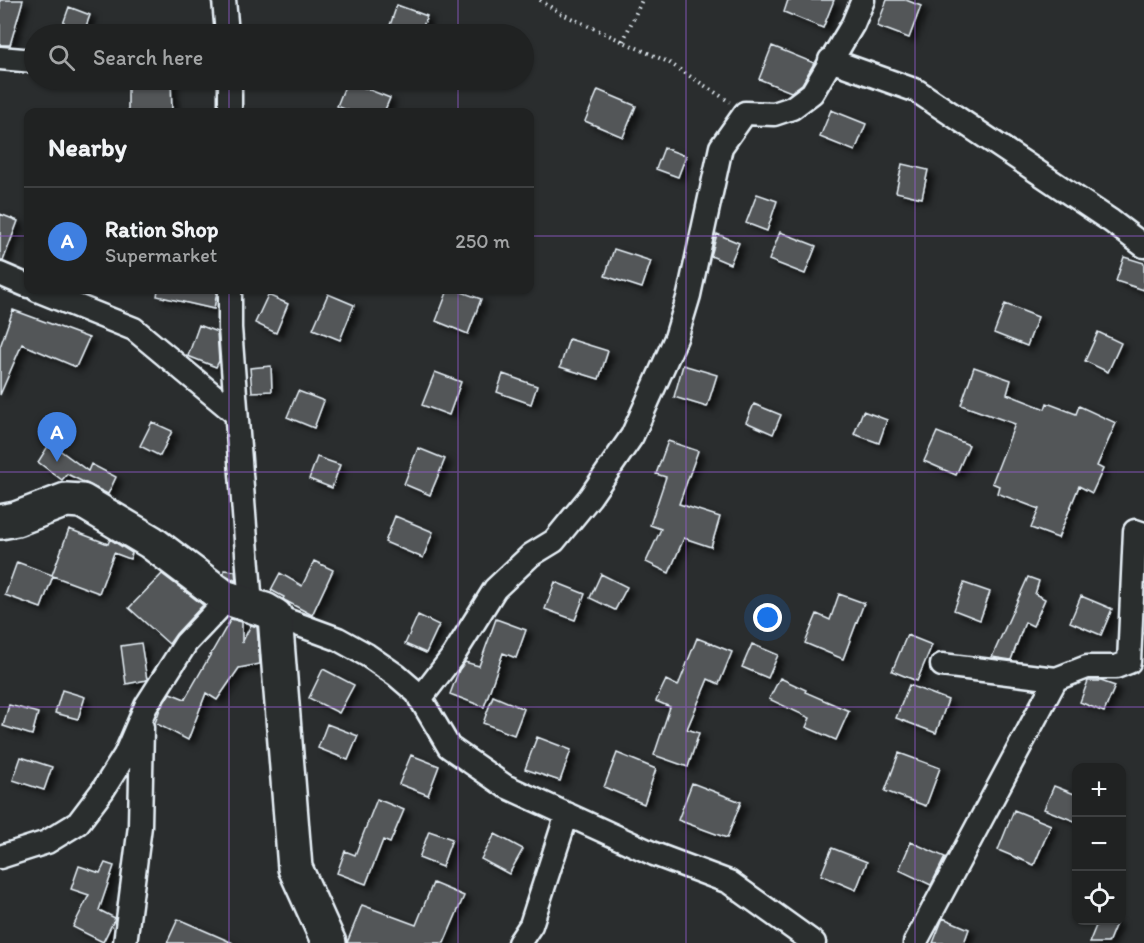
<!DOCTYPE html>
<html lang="en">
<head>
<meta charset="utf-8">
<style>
  :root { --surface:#202222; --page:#282a2a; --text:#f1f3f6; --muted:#a2a4a5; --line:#3d3f40; --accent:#ffd166 }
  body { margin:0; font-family:Itim,sans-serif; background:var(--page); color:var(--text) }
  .controls { position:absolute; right:18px; bottom:18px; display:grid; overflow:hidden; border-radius:12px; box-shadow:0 2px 4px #0004 }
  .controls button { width:54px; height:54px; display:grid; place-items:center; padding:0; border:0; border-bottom:2px solid var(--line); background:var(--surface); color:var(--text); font:30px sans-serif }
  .you { position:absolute; left:768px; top:618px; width:21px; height:21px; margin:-15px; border:4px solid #fff; border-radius:50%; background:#1a73e8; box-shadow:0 0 0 9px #1a73e833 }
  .badge { display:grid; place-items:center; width:39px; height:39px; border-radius:50%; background:var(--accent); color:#fff; font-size:20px; font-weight:700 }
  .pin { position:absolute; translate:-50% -50px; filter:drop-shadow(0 2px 3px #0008) }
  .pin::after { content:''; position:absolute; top:32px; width:21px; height:18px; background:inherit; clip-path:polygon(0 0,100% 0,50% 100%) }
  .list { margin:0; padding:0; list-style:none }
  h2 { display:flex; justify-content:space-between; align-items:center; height:78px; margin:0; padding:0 24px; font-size:26px }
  h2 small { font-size:20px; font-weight:400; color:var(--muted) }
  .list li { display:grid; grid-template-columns:39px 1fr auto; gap:18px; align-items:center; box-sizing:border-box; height:108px; padding:0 24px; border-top:2px solid var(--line) }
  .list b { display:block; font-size:22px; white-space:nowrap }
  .list p { margin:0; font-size:20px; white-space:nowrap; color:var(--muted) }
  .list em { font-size:20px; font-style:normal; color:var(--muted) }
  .icon { flex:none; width:33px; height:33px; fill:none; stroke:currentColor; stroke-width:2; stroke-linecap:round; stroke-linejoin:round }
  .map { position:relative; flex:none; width:1144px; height:943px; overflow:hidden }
  .search { position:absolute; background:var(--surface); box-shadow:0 2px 4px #0004; left:24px; top:24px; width:510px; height:66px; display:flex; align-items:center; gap:15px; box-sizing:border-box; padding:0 21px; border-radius:33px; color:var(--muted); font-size:22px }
  .panel { position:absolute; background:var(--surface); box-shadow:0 2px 4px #0004; left:24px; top:108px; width:510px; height:186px; border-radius:12px }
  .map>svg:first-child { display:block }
</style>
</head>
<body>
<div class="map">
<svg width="1144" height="943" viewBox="0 0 1144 943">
  <defs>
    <filter id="shadow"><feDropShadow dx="6" dy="4" stdDeviation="3" flood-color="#0009"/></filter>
  </defs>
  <rect width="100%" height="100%" fill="#2a2d2e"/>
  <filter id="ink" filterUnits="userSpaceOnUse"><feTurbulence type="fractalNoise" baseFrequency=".0167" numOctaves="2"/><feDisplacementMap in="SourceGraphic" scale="12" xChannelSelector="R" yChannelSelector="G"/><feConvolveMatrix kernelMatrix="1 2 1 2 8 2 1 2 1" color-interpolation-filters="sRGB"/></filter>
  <g filter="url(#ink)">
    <path fill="#535759" stroke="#e8f1f8" stroke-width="1.5" filter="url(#shadow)" d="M 0,0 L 23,0 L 10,45 L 0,45 Z
      M 788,0 L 834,0 L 823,28 L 784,12 Z
      M 887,0 L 906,0 L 921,6 L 909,38 L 877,26 Z
      M 397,5 L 427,16 L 420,34 L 387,34 Z
      M 69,7 L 90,15 L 84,32 L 63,24 Z
      M 772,46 L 814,63 L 802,84 L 791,92 L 759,79 Z
      M 128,80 L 171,80 L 172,112 L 128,112 Z
      M 347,81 L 390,98 L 384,112 L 352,112 L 337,106 Z
      M 598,90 L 636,106 L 623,137 L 585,121 Z
      M 831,110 L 866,124 L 855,151 L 820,137 Z
      M 664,148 L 686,156 L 678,177 L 656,169 Z
      M 902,164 L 928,170 L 922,198 L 896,192 Z
      M 757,194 L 777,201 L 767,231 L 746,223 Z
      M 0,214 L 18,221 L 3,261 L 0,261 Z
      M 780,232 L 816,246 L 805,274 L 769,260 Z
      M 717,234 L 739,243 L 730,264 L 711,256 Z
      M 614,249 L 651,261 L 642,288 L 605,276 Z
      M 1124,257 L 1144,263 L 1144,290 L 1116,281 Z
      M 158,290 L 217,290 L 216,297 L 214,309 L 157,296 Z
      M 448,290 L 456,290 L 481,299 L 468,334 L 436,321 Z
      M 328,294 L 354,305 L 340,340 L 313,329 Z
      M 268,295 L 288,304 L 276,333 L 255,323 Z
      M 1005,304 L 1038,317 L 1027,346 L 994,333 Z
      M 13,310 L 89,338 L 76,367 L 22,344 L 0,395 L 0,347 Z
      M 199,325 L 217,332 L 219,361 L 216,367 L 188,356 Z
      M 1098,332 L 1121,343 L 1108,372 L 1085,361 Z
      M 569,339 L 608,351 L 599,379 L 560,367 Z
      M 683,365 L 717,375 L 707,407 L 674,397 Z
      M 271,366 L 272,391 L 252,392 L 250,368 Z
      M 974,367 L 1011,380 L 1007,394 L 1045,409 L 1047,403 L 1076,414 L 1079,406 L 1116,423 L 1097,466 L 1103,469 L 1092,493 L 1079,486 L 1058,538 L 1031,528 L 1039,509 L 997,493 L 999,486 L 992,483 L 1015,424 L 961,405 Z
      M 435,372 L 461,382 L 449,415 L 422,405 Z
      M 503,374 L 537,386 L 531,404 L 497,392 Z
      M 298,391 L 324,401 L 314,428 L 287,417 Z
      M 754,404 L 781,415 L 773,434 L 746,422 Z
      M 863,411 L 887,420 L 879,443 L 854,434 Z
      M 152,422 L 172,431 L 160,456 L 140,446 Z
      M 937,432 L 969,445 L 956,475 L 924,461 Z
      M 668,441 L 698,451 L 679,504 L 720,517 L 711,547 L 684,538 L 669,573 L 646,562 L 661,529 L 650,525 L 666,477 L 656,474 Z
      M 50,443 L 88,471 L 91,464 L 116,477 L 108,494 L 67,474 L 62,480 L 38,462 Z
      M 418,448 L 445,459 L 430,495 L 404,484 Z
      M 317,457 L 340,465 L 332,488 L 309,479 Z
      M 395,516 L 433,532 L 423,558 L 385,542 Z
      M 69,529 L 108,544 L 110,539 L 132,553 L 130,559 L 114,553 L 99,593 L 53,576 L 41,608 L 5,595 L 17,562 L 52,575 Z
      M 314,561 L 333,570 L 312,615 L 286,601 L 283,599 L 284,597 L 271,590 L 280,573 L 302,586 Z
      M 224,570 L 235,571 L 236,581 L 224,574 Z
      M 162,574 L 203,605 L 176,634 L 169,644 L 129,608 Z
      M 601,574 L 627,587 L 615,610 L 590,598 Z
      M 1028,577 L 1039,581 L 1035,594 L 1045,599 L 1033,626 L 1025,622 L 1011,660 L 992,657 Z
      M 555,582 L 585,594 L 575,620 L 545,609 Z
      M 964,583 L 990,592 L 980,620 L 954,610 Z
      M 839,594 L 864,603 L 843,659 L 805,643 L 817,614 L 830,620 Z
      M 1081,596 L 1112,609 L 1101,635 L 1070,622 Z
      M 418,615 L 439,625 L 426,653 L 405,644 Z
      M 231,619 L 242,622 L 242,643 L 251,625 L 257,627 L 260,664 L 239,668 L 217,700 L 206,693 L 188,740 L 155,723 L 160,709 L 170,693 L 185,699 Z
      M 496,619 L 526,630 L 516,658 L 503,653 L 484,707 L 450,694 L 459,670 L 465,662 L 479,666 Z
      M 907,635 L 932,645 L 917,681 L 892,671 Z
      M 697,638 L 732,652 L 719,684 L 708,679 L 687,729 L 699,733 L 688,767 L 654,755 L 670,707 L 656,701 L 666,680 L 678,686 Z
      M 141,643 L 147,680 L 126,684 L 121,646 Z
      M 752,644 L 778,655 L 768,678 L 742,667 Z
      M 323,669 L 354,685 L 339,713 L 309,698 Z
      M 780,678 L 806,690 L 805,692 L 849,711 L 836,740 L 806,727 L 810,718 L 769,699 Z
      M 1088,681 L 1101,681 L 1115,686 L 1104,712 L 1080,702 Z
      M 909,685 L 948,700 L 936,733 L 896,718 Z
      M 62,690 L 85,697 L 78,719 L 55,713 Z
      M 493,696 L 524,709 L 514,735 L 483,723 Z
      M 9,705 L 38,713 L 32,735 L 3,726 Z
      M 327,724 L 358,736 L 348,760 L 318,748 Z
      M 537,737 L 571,750 L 560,781 L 525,769 Z
      M 617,753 L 656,769 L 644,804 L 604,787 Z
      M 899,753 L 940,768 L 926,806 L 885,791 Z
      M 411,755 L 439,766 L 428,795 L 399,784 Z
      M 21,757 L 52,767 L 44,790 L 13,780 Z
      M 692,783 L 741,802 L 727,838 L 678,820 Z
      M 1054,786 L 1077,795 L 1077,822 L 1044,809 Z
      M 377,799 L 404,810 L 390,843 L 383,840 L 366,884 L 337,873 L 345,851 L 355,855 Z
      M 1014,810 L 1051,825 L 1034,865 L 998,850 Z
      M 429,831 L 452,839 L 442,867 L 419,858 Z
      M 495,834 L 523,849 L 509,874 L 481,859 Z
      M 911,842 L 945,857 L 931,885 L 899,870 Z
      M 832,848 L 867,862 L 856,890 L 821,875 Z
      M 105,863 L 114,866 L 99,910 L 115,918 L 103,942 L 73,927 L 89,895 L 71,889 L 79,866 L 100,873 Z
      M 433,883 L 464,896 L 444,943 L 347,943 L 362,905 L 416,925 Z
      M 943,918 L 969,929 L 964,943 L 933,943 Z
      M 178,919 L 233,943 L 167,943 Z
      M 1098,921 L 1117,921 L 1108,943 L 1089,943 Z"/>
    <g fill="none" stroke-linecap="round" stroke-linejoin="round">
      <defs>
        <path id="street" d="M 224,0 L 227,34
          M 0,58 L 34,61
          M 830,60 L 917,91 L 1111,221 L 1144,246
          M 230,80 L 230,112
          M 0,274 L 28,286
          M 37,290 L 134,329 L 236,414
          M 230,290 L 230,328 L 251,606
          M 275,616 L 338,639 L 367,655 L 396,675 L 417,693 L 449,747 L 505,786 L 654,854 L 729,882 L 814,943
          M 1056,679 L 1087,667 L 1116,667 L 1129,662 L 1135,531 L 1144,534
          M 420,699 L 453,656 L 495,589 L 531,555 L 554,541 L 590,497 L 632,436 L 676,338 L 689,295 L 721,147 L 745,113 L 774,114 L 792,108 L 812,93 L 853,24 L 863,0
          M 0,857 L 47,842 L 78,823 L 103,790 L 125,755 L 146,706 L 186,643 L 220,607 L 231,599
          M 125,943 L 140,826 L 142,727
          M 519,943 L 531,925 L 567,814
          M 915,943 L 1056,679 L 942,665"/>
        <path id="secondary" d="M 0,522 L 16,519 L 66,500 L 82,501 L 151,542 L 224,597 L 265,610 L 275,616 L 295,868 L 329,943"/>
      </defs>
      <use href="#street" stroke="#e8f1f8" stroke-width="27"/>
      <use href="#secondary" stroke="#e8f1f8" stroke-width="38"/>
      <path stroke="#e8f1f8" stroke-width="4" stroke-dasharray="1.5 4.5" stroke-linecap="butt" d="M 540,0 L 560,13 L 668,62 L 730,102
        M 623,41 L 642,0"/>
      <use href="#street" stroke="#2a2d2e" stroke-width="22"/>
      <use href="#secondary" stroke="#2a2d2e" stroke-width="33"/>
    </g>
  </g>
  <path fill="none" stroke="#965dcd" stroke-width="1.5" stroke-opacity="0.55" d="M 229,0 L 229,34M 458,0 L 458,34M 686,0 L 686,943M 915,0 L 915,943M 229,80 L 229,112M 458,80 L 458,112M 0,236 L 28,236M 530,236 L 1144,236M 229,290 L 229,943M 458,290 L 458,943M 0,472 L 1144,472M 0,707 L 1144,707"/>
</svg>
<div class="controls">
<button>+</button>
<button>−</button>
<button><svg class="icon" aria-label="locate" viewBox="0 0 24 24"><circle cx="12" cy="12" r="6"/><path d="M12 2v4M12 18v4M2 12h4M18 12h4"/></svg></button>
</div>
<div class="you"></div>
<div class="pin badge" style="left:57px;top:462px;background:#3f7fe0">A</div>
<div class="search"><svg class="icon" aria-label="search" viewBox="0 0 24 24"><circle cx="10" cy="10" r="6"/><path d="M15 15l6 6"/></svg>Search here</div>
<section class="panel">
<h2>Nearby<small></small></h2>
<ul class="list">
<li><span class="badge" style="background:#3f7fe0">A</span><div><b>Ration Shop</b><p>Supermarket</p></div><em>250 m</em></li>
</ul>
</section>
</div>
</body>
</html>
